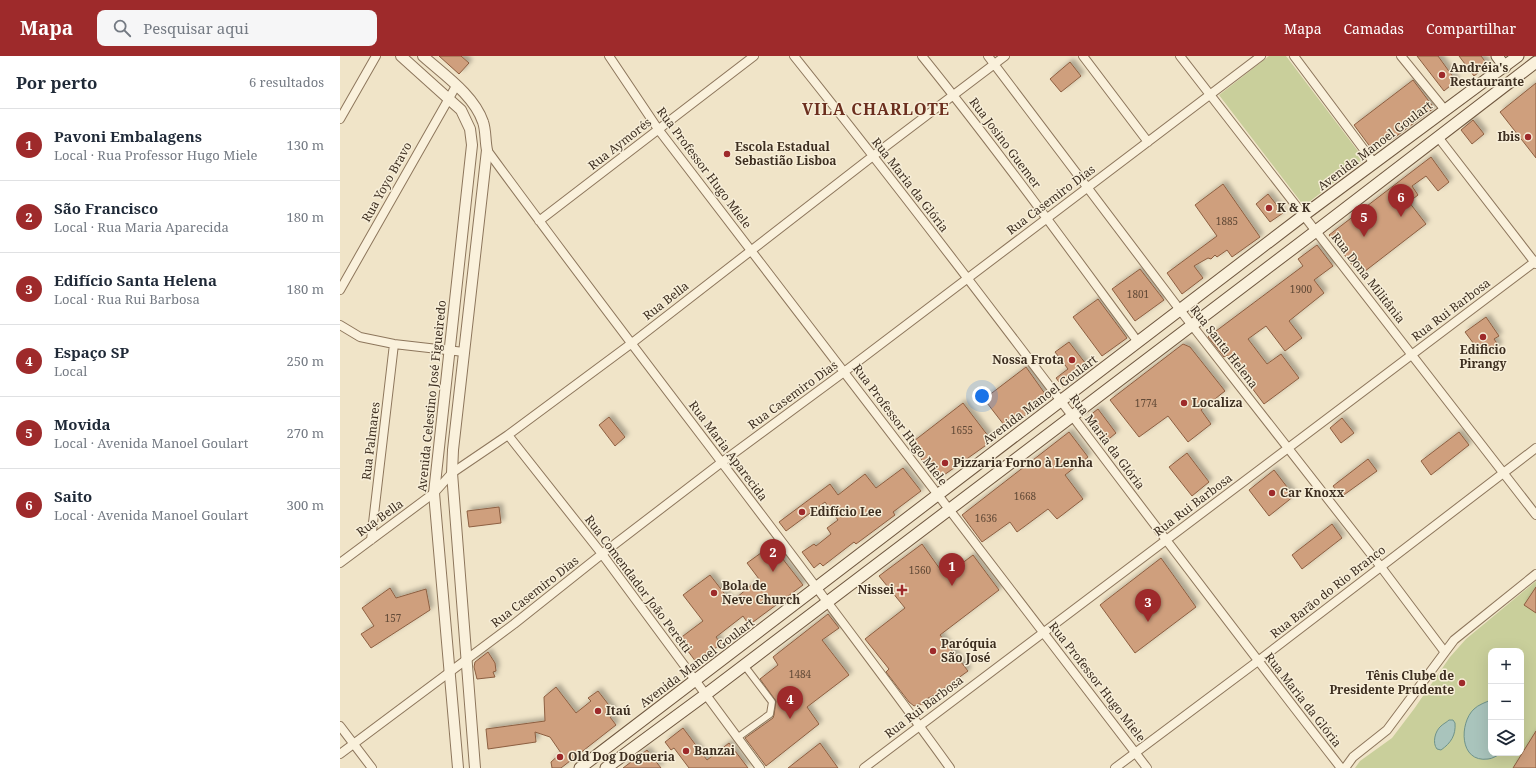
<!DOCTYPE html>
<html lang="pt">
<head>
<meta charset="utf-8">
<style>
  :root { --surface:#fff; --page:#f6f6f7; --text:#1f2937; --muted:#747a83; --line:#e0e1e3; --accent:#9e2a2b }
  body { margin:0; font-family:"Noto Serif",serif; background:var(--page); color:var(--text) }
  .controls { position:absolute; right:12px; bottom:12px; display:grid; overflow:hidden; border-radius:8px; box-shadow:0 4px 16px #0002 }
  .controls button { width:36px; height:36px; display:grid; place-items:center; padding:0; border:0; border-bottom:1px solid var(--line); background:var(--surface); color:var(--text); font:20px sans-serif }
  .you { position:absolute; left:642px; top:340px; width:14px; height:14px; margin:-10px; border:3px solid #fff; border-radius:50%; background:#1a73e8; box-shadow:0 0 0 6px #1a73e833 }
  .badge { display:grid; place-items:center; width:26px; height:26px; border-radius:50%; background:var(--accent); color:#fff; font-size:13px; font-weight:700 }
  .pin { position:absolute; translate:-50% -33px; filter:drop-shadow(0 1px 2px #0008) }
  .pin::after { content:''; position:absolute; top:21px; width:14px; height:12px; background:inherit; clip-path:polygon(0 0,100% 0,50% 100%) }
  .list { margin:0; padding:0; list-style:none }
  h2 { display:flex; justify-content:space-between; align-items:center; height:52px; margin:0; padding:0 16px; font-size:17px }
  h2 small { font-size:13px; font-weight:400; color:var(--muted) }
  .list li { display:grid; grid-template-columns:26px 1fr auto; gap:12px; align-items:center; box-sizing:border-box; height:72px; padding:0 16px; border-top:1px solid var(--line) }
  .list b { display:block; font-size:15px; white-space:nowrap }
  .list p { margin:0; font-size:13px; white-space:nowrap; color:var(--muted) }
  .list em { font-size:13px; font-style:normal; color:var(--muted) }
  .icon { flex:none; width:22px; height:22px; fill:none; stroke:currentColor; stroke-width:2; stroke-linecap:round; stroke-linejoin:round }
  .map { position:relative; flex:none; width:1196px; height:712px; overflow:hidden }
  header { display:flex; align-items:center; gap:24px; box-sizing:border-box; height:56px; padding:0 20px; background:var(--accent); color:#fff }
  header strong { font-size:19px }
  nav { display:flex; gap:22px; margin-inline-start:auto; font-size:14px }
  .search { width:280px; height:36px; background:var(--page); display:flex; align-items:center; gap:10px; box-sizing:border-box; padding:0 14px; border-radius:8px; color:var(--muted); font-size:15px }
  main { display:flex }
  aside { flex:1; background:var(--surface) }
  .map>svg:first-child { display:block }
</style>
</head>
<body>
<header>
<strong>Mapa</strong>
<div class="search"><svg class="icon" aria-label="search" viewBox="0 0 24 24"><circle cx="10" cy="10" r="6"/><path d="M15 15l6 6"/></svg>Pesquisar aqui</div>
<nav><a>Mapa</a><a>Camadas</a><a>Compartilhar</a></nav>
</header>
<main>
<aside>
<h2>Por perto<small>6 resultados</small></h2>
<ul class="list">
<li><span class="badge">1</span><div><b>Pavoni Embalagens</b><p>Local · Rua Professor Hugo Miele</p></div><em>130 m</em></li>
<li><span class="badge">2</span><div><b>São Francisco</b><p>Local · Rua Maria Aparecida</p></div><em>180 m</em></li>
<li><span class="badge">3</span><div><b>Edifício Santa Helena</b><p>Local · Rua Rui Barbosa</p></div><em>180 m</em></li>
<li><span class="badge">4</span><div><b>Espaço SP</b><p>Local</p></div><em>250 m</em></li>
<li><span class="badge">5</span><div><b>Movida</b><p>Local · Avenida Manoel Goulart</p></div><em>270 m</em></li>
<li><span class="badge">6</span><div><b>Saito</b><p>Local · Avenida Manoel Goulart</p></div><em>300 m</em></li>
</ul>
</aside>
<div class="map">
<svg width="1196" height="712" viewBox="0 0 1196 712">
  <defs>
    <filter id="shadow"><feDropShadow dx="3.5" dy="-3.5" stdDeviation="2" flood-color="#0004"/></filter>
  </defs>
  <rect width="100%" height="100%" fill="#f0e4c8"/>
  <path fill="#c9cf9b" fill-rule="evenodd" d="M 929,0 L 946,0 L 1024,103 L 964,150 L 879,39 Z
    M 1196,525 L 1196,712 L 1015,712 L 1020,705 L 1052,682 L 1074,653 L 1110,601 L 1126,583 ZM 1151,595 L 1181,595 L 1181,697 L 1151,697 Z"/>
  <path fill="#a9c4bc" stroke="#6f938a" d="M 1151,644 L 1151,697 L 1162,697 C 1158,699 1152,703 1148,703 C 1119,707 1119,667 1134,653 C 1138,649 1146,646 1151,644 Z
    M 1109,664 L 1113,664 L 1115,667 C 1116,679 1111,687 1101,694 L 1097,693 C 1092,687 1095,675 1101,670 C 1103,668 1107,666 1109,664 Z"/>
  <path fill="#cf9f7d" stroke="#8d5f41" filter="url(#shadow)" d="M 99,0 L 121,0 L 129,7 L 119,18 Z
    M 1077,0 L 1098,0 L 1116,25 L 1104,35 Z
    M 1119,0 L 1141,0 L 1148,9 L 1134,20 Z
    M 730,6 L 741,20 L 721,36 L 710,23 Z
    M 1073,24 L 1094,52 L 1050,85 L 1047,81 L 1031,92 L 1014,69 Z
    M 1196,27 L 1196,102 L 1160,56 Z
    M 1133,64 L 1144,78 L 1132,88 L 1121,74 Z
    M 1091,101 L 1109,126 L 1098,135 L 1086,120 L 1072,130 L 1078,139 L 1069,146 L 1086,168 L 1020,219 L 989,179 Z
    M 883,128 L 920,181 L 892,201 L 887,194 L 877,201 L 875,199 L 871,203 L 868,202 L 854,210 L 863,222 L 842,238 L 827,217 L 877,180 L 855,149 Z
    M 928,138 L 943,157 L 930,166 L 916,148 Z
    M 977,189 L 993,210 L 974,224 L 984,237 L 949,265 L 962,282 L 945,295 L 926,270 L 908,283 L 927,308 L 941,298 L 959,322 L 924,348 L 887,299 L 884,301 L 868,281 L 963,210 L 958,203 Z
    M 800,213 L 824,244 L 795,265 L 772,233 Z
    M 758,243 L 787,282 L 762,300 L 733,261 Z
    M 1146,261 L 1159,280 L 1154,283 L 1159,290 L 1148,298 L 1143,292 L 1139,295 L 1125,276 Z
    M 729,286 L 749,312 L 723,331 L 716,322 L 728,313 L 715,296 Z
    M 843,288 L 850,291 L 885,335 L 861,354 L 871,368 L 848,386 L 828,360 L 799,381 L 770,344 Z
    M 686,311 L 708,342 L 680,363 L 677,359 L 664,369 L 644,343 Z
    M 623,347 L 652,385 L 597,424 L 570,388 Z
    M 758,353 L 776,377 L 764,387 L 745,363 Z
    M 269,361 L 285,381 L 275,390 L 259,369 Z
    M 1002,362 L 1014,377 L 1001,387 L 990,372 Z
    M 729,376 L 748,401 L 725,419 L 743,443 L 717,463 L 708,453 L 677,476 L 670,466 L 642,486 L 622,459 Z
    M 1119,376 L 1129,389 L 1091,419 L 1081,405 Z
    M 847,397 L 869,426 L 852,440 L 829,411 Z
    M 1028,403 L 1037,415 L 1001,441 L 993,430 Z
    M 563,412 L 581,435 L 553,456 L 555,459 L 516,488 L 514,486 L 483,510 L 480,507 L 474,512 L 462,496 L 474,488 L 476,490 L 491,478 L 487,472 L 498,464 L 485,446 L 446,475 L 439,466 L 490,428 L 498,439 L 525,418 L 536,432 Z
    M 934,414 L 954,440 L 929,460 L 909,434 Z
    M 159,451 L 161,467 L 129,471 L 127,455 Z
    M 992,468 L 1002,482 L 962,513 L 952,499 Z
    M 582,488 L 605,520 L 633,499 L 659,534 L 600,579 L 628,615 L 595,639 L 588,642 L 585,649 L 579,648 L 574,650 L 569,646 L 546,616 L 549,613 L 525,583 L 565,552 L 539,520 Z
    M 432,489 L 463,529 L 409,569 L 403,560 L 376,581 L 381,588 L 356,606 L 339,583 L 363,565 L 343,539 L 370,519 L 391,546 L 419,523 L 407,507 Z
    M 821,502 L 856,551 L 795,597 L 760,549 Z
    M 1196,531 L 1196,557 L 1184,549 Z
    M 50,532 L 56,542 L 86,533 L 90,554 L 31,592 L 21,578 L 34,570 L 22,552 Z
    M 488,558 L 499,572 L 482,584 L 509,619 L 467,651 L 479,668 L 426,710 L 405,682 L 433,662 L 434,659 L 436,645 L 420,623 L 438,609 L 433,601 Z
    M 148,596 L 155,607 L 156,615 L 153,616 L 155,621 L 137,623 L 134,611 L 135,606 Z
    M 216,631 L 236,657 L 251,645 L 248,642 L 258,635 L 275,657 L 270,661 L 276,669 L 221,712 L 212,712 L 211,706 L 221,697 L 210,681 L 195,676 L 196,686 L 148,693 L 146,673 L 205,665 L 204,641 Z
    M 343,672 L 367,704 L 389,687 L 408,712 L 349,712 L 334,692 L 331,694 L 325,686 Z
    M 1196,675 L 1196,712 L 1173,712 Z
    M 480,687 L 498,712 L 448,712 Z
    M 307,694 L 321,712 L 283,712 Z"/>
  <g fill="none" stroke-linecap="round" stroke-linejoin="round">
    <defs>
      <path id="pedestrian" d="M 397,682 L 430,658 L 432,646 L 404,609"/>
      <path id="minor" d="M 269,0 L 318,73 L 807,712
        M 454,0 C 641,234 817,476 1001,712
        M 582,0 C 657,93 727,190 798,286
        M 648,0 L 840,254 L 1041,511 L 1104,595
        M 743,0 L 808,86
        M 840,0 L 1196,459
        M 954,0 L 1034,107
        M 1061,0 L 1105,54
        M 0,63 L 36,0
        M 1098,81 L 1196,208
        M 147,94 C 299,302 459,503 610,712
        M 199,165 L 414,0
        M 0,234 L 116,30
        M 0,269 L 20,281 L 54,288 L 124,296
        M 168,379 L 262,498 L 420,712
        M 31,484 L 54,288
        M 0,507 L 94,437 L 112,417 L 168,379 L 292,287 L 533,100 L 665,0
        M 0,670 L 32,712
        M 0,698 L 174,568 L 262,498 L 382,406 L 504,316 L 921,0
        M 524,712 L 1196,205
        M 775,712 L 918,605 L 1196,392
        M 1005,712 L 1013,701 L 1047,674 L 1114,584 L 1196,518"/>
      <path id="tertiary" d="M 61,0 L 121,54 L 130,73 L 132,89 L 94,437 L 118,712
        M 83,0 C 103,18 134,39 143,66 C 146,74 145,85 147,94 L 113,394 L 112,417 L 135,712"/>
      <path id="secondary" d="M 1157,0 L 1165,11
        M 240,712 L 964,159 L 1178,0
        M 266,712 L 365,639 L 976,175 L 1196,6"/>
    </defs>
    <use href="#pedestrian" stroke="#8d765c" stroke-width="8"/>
    <use href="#minor" stroke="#8d765c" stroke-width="10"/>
    <use href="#tertiary" stroke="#8d765c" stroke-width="12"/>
    <use href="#secondary" stroke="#6f573f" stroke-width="13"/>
    <use href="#pedestrian" stroke="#faf1dc" stroke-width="6"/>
    <use href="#minor" stroke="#faf1dc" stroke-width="8"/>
    <use href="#tertiary" stroke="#faf1dc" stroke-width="10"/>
    <use href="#secondary" stroke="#faf1dc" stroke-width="11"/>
  </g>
  <g fill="#9e2a2b" stroke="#f7eed8" stroke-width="1.5">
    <circle cx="1102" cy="19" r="4"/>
    <circle cx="1188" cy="81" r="4"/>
    <circle cx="387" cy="98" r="4"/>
    <circle cx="929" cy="152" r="4"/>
    <circle cx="1143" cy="281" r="4"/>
    <circle cx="732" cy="304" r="4"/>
    <circle cx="844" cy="347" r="4"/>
    <circle cx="605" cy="407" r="4"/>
    <circle cx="932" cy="437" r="4"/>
    <circle cx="462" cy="456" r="4"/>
    <path d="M560 528h4v4h4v4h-4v4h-4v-4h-4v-4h4z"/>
    <circle cx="374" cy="537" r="4"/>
    <circle cx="593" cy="595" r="4"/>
    <circle cx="1122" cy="627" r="4"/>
    <circle cx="258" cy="655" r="4"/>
    <circle cx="346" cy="695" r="4"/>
    <circle cx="220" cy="701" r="4"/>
  </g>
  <g text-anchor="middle" stroke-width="3" stroke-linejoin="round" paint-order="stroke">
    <g font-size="10" fill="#624a37">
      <text x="887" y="169">1885</text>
      <text x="961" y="237">1900</text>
      <text x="798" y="242">1801</text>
      <text x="806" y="351">1774</text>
      <text x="622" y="378">1655</text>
      <text x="685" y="444">1668</text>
      <text x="646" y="466">1636</text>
      <text x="580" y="518">1560</text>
      <text x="53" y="566">157</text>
      <text x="460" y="622">1484</text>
    </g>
    <g font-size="12" font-weight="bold" fill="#3d2e20" stroke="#f7eed8" text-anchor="start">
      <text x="1110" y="16">Andréia's<tspan x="1110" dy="14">Restaurante</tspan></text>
      <text x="1180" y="85" text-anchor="end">Ibis</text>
      <text x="395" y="95">Escola Estadual<tspan x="395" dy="14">Sebastião Lisboa</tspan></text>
      <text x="937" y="156">K &amp; K</text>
      <text x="1143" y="298" text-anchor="middle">Edificio<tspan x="1143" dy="14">Pirangy</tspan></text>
      <text x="724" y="308" text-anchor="end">Nossa Frota</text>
      <text x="852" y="351">Localiza</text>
      <text x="613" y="411">Pizzaria Forno à Lenha</text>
      <text x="940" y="441">Car Knoxx</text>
      <text x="470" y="460">Edifício Lee</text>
      <text x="382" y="534">Bola de<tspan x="382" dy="14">Neve Church</tspan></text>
      <text x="554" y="538" text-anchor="end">Nissei</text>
      <text x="601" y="592">Paróquia<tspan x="601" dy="14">São José</tspan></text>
      <text x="1114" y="624" text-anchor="end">Tênis Clube de<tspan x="1114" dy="14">Presidente Prudente</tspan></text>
      <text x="266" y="659">Itaú</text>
      <text x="354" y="699">Banzai</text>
      <text x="228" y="705">Old Dog Dogueria</text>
    </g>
    <g font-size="12" fill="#3d2e20" stroke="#f7eed8">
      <text transform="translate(665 87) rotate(53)" y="4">Rua Josino Guemer</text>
      <text transform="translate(280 88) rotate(-38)" y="4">Rua Aymorés</text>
      <text transform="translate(1035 90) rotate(-37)" y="4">Avenida Manoel Goulart</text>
      <text transform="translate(364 112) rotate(53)" y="4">Rua Professor Hugo Miele</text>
      <text transform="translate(47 126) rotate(-61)" y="4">Rua Yoyo Bravo</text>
      <text transform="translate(570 129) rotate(52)" y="4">Rua Maria da Glória</text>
      <text transform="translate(711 144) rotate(-37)" y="4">Rua Casemiro Dias</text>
      <text transform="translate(1028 222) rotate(52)" y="4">Rua Dona Militânia</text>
      <text transform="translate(326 245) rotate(-38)" y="4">Rua Bella</text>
      <text transform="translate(1111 254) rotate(-37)" y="4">Rua Rui Barbosa</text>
      <text transform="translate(884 291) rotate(52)" y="4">Rua Santa Helena</text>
      <text transform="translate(453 339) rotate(-36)" y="4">Rua Casemiro Dias</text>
      <text transform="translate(92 340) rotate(-84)" y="4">Avenida Celestino José Figueiredo</text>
      <text transform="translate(700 344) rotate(-37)" y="4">Avenida Manoel Goulart</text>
      <text transform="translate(560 369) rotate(53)" y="4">Rua Professor Hugo Miele</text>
      <text transform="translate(31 385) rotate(-83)" y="4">Rua Palmares</text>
      <text transform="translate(767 386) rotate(53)" y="4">Rua Maria da Glória</text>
      <text transform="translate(388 395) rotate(53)" y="4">Rua Maria Aparecida</text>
      <text transform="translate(853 449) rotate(-37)" y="4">Rua Rui Barbosa</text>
      <text transform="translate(40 462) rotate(-36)" y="4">Rua Bella</text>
      <text transform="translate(298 528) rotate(53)" y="4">Rua Comendador João Peretti</text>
      <text transform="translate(195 536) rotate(-38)" y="4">Rua Casemiro Dias</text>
      <text transform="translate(988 536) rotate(-38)" y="4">Rua Barão do Rio Branco</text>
      <text transform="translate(357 607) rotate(-37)" y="4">Avenida Manoel Goulart</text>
      <text transform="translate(757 626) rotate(52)" y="4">Rua Professor Hugo Miele</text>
      <text transform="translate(963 644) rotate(52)" y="4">Rua Maria da Glória</text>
      <text transform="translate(584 651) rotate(-37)" y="4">Rua Rui Barbosa</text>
    </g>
    <g font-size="16" font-weight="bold" letter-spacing="1" fill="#6b2e1e" stroke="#f7eed8">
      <text x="536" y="59">VILA CHARLOTE</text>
    </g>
  </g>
</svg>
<div class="controls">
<button>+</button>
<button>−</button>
<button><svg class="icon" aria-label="layers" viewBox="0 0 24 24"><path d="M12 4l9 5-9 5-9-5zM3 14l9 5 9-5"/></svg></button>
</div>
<div class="you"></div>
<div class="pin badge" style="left:612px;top:530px">1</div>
<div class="pin badge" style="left:433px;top:516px">2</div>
<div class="pin badge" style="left:808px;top:566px">3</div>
<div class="pin badge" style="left:450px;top:663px">4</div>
<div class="pin badge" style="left:1024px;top:181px">5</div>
<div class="pin badge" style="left:1061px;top:161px">6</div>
</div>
</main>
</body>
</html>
